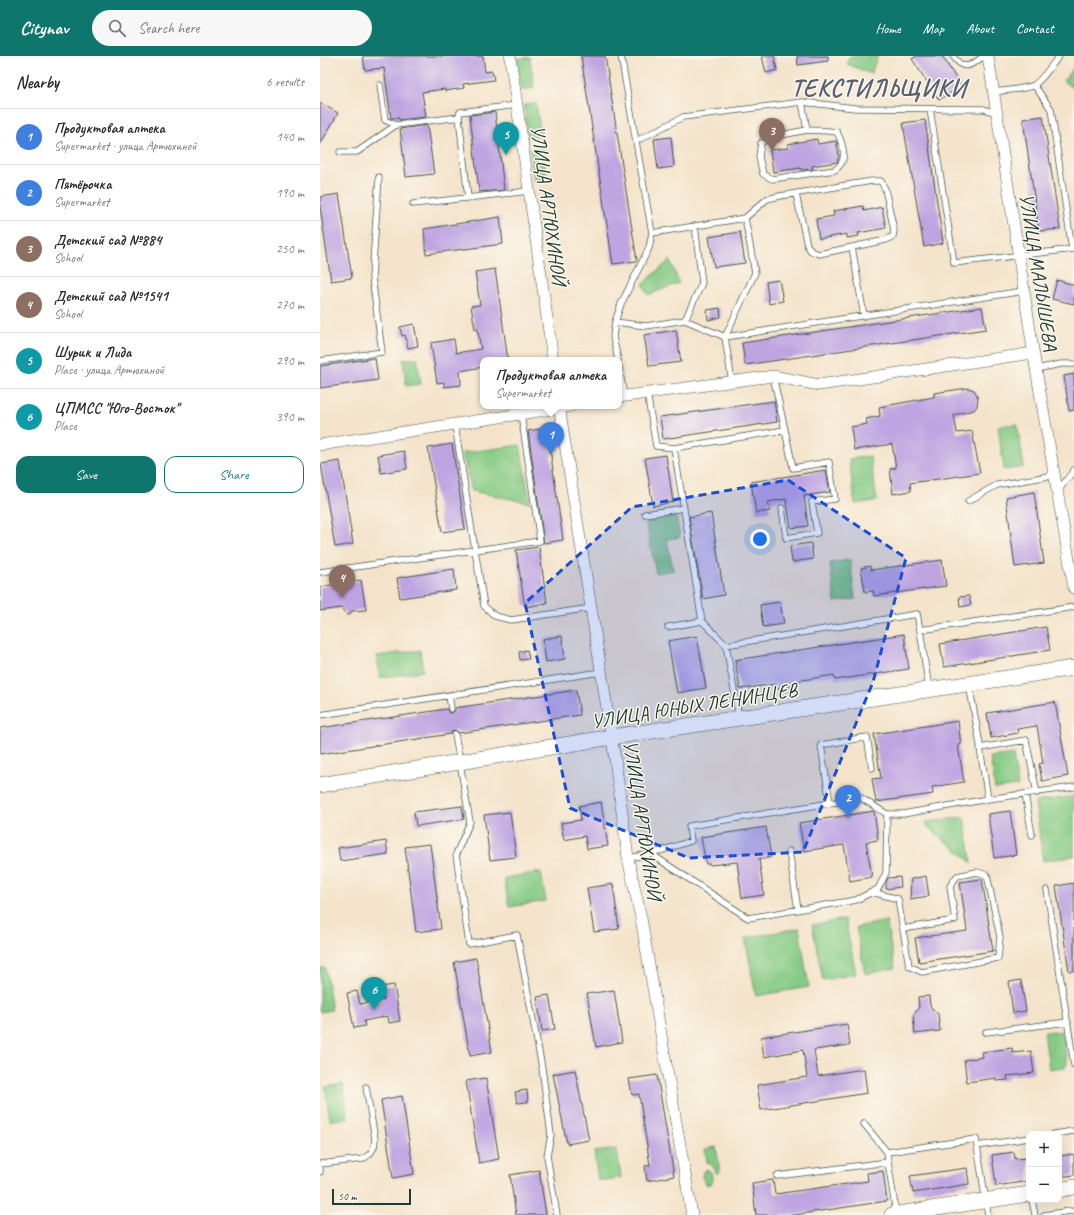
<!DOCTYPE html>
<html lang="en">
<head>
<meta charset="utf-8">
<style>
  :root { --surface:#fff; --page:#f7f7f7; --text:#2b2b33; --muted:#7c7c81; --line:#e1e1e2; --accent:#0f766e }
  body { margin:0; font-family:Caveat,sans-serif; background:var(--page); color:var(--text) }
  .controls { position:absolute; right:12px; bottom:12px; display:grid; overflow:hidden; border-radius:8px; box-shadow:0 4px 16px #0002 }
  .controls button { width:36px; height:36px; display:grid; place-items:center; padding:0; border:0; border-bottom:1px solid var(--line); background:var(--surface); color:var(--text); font:20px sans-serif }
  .scale { position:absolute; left:12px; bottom:10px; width:79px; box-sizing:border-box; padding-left:4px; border:2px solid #1f3d34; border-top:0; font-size:11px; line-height:14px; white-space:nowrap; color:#1f3d34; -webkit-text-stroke:3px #fbf7ec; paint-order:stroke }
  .you { position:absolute; left:440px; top:483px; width:14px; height:14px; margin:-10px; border:3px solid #fff; border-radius:50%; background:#1a73e8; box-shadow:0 0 0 6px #1a73e833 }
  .badge { display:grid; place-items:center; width:26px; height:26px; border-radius:50%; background:var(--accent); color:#fff; font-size:13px; font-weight:700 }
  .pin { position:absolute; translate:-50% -33px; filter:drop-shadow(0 1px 2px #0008) }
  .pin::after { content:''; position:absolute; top:21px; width:14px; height:12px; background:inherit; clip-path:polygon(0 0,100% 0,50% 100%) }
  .popup { position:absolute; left:160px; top:301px; width:142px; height:52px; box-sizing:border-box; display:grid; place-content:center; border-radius:8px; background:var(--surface); filter:drop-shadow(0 1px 3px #0005); font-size:13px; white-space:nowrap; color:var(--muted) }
  .popup b { font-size:15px; color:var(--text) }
  .popup::after { content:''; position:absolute; left:50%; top:100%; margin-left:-8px; border:8px solid transparent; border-top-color:var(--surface) }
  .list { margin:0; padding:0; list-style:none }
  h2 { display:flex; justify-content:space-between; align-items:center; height:52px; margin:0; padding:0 16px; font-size:17px }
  h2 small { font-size:13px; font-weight:400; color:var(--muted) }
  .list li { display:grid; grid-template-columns:26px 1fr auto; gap:12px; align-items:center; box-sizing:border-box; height:56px; padding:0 16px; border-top:1px solid var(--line) }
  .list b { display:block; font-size:15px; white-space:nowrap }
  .list p { margin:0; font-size:13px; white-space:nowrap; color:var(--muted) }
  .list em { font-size:13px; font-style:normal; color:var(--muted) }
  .actions { display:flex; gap:8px; padding:12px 16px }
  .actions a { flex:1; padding:9px 0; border:1px solid var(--accent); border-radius:12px; text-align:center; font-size:14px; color:var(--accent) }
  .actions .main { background:var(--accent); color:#fff }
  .icon { flex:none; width:22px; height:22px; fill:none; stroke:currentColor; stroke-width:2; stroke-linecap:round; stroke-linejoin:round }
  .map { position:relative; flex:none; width:754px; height:1159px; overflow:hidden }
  header { display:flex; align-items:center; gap:24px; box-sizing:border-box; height:56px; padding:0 20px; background:var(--accent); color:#fff }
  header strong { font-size:19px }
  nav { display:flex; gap:22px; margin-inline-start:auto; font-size:14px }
  .search { width:280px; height:36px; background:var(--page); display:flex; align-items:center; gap:10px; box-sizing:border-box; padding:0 14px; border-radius:22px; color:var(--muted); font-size:15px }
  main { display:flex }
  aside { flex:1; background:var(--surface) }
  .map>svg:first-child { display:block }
</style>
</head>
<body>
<header>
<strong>Citynav</strong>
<div class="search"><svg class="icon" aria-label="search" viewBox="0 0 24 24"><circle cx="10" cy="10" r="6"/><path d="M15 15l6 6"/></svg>Search here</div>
<nav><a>Home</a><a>Map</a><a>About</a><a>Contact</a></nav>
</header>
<main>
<aside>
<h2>Nearby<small>6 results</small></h2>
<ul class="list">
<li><span class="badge" style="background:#3f7fe0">1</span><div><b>Продуктовая аптека</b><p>Supermarket · улица Артюхиной</p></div><em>140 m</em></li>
<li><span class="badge" style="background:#3f7fe0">2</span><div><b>Пятёрочка</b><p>Supermarket</p></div><em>190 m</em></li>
<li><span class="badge" style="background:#8d6e63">3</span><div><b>Детский сад №884</b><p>School</p></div><em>250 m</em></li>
<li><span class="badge" style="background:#8d6e63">4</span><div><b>Детский сад №1541</b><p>School</p></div><em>270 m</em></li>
<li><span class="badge" style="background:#0f9aa8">5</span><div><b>Шурик и Лида</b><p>Place · улица Артюхиной</p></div><em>290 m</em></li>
<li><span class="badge" style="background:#0f9aa8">6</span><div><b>ЦПМСС &quot;Юго-Восток&quot;</b><p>Place</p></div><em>390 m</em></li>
</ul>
<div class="actions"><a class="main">Save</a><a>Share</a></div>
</aside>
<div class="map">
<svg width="754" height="1159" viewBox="0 0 754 1159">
  <rect width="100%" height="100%" fill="#fbf7ec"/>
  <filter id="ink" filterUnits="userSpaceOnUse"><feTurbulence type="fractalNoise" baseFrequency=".025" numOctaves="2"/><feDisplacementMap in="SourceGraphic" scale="8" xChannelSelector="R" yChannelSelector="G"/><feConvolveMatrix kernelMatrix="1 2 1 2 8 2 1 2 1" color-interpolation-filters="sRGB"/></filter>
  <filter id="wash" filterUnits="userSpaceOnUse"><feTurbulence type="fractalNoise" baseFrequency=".012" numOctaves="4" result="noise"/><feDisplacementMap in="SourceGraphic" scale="16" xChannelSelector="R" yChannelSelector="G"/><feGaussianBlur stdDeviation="0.9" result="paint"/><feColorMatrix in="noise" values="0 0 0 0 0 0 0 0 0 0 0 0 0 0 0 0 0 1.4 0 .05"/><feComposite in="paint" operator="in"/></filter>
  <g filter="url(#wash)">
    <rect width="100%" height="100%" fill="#f4e3ca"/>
    <path fill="#85ca83" stroke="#52845c" d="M 530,0 L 558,0 L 551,18 L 527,8 Z
      M 210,1 L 214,32 L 202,34 L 197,3 Z
      M 754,11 L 754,33 L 743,25 Z
      M 216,47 L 221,80 L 208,81 L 204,49 Z
      M 223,91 L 227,123 L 214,125 L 210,93 Z
      M 350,204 L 359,227 L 328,239 L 323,228 Z
      M 97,302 L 101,328 L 86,330 L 83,303 Z
      M 697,368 L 704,411 L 684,414 L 678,370 Z
      M 200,389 L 210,447 L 152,435 L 142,397 Z
      M 550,400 L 557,445 L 535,448 L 529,403 Z
      M 356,460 L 360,481 L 347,483 L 353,514 L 336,517 L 326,466 Z
      M 530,504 L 535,543 L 515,546 L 510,507 Z
      M 100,594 L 103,615 L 60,622 L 57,600 Z
      M 693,698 L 698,730 L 675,733 L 670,701 Z
      M 754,740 L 754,800 L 723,805 L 715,746 Z
      M 644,761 L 652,807 L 607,770 L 606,766 Z
      M 221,816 L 226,845 L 189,851 L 184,822 Z
      M 525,863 L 536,918 L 503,924 L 492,869 Z
      M 566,865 L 575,912 L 545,918 L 536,871 Z
      M 479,872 L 489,931 L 436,940 L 425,882 Z
      M 5,911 L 12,954 L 0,956 L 0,912 Z
      M 734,975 L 743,976 L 747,1008 L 745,1011 L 729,1013 L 724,976 Z
      M 23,1028 L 28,1062 L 10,1065 L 5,1031 Z
      M 396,1091 L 400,1116 L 396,1117 L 393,1110 L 387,1106 L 385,1093 Z
      M 297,1093 L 301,1122 L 278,1125 L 274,1096 Z
      M 387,1113 C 392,1115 393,1122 391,1127 L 388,1129 L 385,1127 L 382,1121 L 383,1116 Z"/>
    <g id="blocks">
      <path fill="#bea4e1" d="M 43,0 L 163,0 L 165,16 L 172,15 L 174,24 L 143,28 L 144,32 L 125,35 L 125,33 L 102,36 L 106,61 L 79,64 L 79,62 L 71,62 L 64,12 L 45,14 Z
        M 261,0 L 285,0 L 317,205 L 293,208 Z
        M 442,0 L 454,0 L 457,14 L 446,17 Z
        M 477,0 L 508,0 L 508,5 L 478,9 Z
        M 597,0 L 622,0 L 641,30 L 619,44 L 592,3 Z
        M 0,47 L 18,57 L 0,89 Z
        M 175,56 L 184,134 L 159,136 L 150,59 Z
        M 723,60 L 740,173 L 719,175 L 703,63 Z
        M 605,64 L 623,187 L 604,191 L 583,67 Z
        M 107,69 L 114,118 L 86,121 L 80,73 Z
        M 351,81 L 354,111 L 338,113 L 334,83 Z
        M 497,83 L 498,88 L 516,85 L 519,99 L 517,106 L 492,110 L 493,113 L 481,114 L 481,112 L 453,116 L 450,94 L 468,92 L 468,88 Z
        M 19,138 L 32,222 L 11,225 L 0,151 L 0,141 Z
        M 543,150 L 544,155 L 562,151 L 566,172 L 538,177 L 539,180 L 527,182 L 527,178 L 499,183 L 496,163 L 514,160 L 513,155 Z
        M 180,161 L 183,188 L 106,198 L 104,173 Z
        M 420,176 L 425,207 L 394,211 L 389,181 Z
        M 175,213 L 188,304 L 163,304 L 163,311 L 140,315 L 141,329 L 124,331 L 124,326 L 117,327 L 111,287 L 134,283 L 136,297 L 161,293 L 157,272 L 155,273 L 151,250 L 160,249 L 155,216 Z
        M 459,224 L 463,245 L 449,248 L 446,226 Z
        M 737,224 L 754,229 L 754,248 L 732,243 Z
        M 662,251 L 666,273 L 425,309 L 422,287 Z
        M 400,252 L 401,261 L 388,264 L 387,254 Z
        M 94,268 L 98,290 L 88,292 L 85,279 L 82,280 L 80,271 Z
        M 356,274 L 361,306 L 329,310 L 324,279 Z
        M 55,302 L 58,324 L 0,332 L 0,310 Z
        M 754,318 L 754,354 L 749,355 L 744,320 Z
        M 648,332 L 654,334 L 657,339 L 658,342 L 657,350 L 654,354 L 634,359 L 637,377 L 652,375 L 660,417 L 590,427 L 591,435 L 573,438 L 570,413 L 576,412 L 572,388 L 534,394 L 531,371 L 547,368 L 546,363 L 560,360 L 559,351 L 614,341 L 614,337 Z
        M 454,345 L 457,366 L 343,383 L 340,361 Z
        M 227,372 L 243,484 L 224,487 L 208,375 Z
        M 132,388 L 145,473 L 122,476 L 108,392 Z
        M 84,395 L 87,413 L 61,417 L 58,399 Z
        M 346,399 L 353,446 L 333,450 L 325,402 Z
        M 20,405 L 33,488 L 15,491 L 1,408 Z
        M 506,414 L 510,436 L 484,440 L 488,470 L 471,472 L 466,443 L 448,446 L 450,455 L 436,457 L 431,426 Z
        M 714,436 L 724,507 L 695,511 L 686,441 Z
        M 391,457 L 404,539 L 383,543 L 369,461 Z
        M 491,487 L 493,503 L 472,506 L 470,490 Z
        M 219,491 L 227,547 L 205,551 L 196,494 Z
        M 622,504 L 626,530 L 554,540 L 553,535 L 545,536 L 541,512 L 550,510 L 551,514 Z
        M 134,513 L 136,534 L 80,542 L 77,522 Z
        M 41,524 L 46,554 L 32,555 L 28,560 L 21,552 L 0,555 L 0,531 Z
        M 649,540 L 651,549 L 640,551 L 639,541 Z
        M 460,546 L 464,568 L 443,571 L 440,549 Z
        M 726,571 L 730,594 L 624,611 L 620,588 Z
        M 584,578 L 589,613 L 515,624 L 514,619 L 476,625 L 477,630 L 457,633 L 456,628 L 420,633 L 415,604 Z
        M 242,580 L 245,603 L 226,606 L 223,583 Z
        M 377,580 L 386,632 L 357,637 L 348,585 Z
        M 207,594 L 209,603 L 200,604 L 199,596 Z
        M 256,634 L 260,659 L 139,677 L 135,674 L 132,675 L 131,678 L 0,698 L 0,672 L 127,653 L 129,657 L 132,657 L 135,655 L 135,652 Z
        M 735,646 L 748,720 L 722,725 L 719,708 L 723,707 L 717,670 L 697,673 L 698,677 L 671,682 L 667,657 Z
        M 638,665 L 641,689 L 638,689 L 644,726 L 612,731 L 613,738 L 556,746 L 552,723 L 561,722 L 554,678 Z
        M 281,746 L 288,790 L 267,793 L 265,780 L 244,784 L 241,767 L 261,764 L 259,750 Z
        M 142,750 L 144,763 L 96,770 L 94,756 Z
        M 554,755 L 558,784 L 546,786 L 552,821 L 530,825 L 524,789 L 484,795 L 479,767 Z
        M 690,755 L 696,799 L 674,802 L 668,758 Z
        M 190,756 L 196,801 L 170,804 L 164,759 Z
        M 446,771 L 451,801 L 439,803 L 444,839 L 422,842 L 417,806 L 391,809 L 390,808 L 386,808 L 381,781 Z
        M 66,785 L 68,798 L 20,805 L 18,792 Z
        M 110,788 L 121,873 L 96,876 L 85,791 Z
        M 606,820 L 609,840 L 590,843 L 591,823 Z
        M 580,821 L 581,831 L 566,833 L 566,827 L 568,822 Z
        M 662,823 L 673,895 L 599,906 L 595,882 L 647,875 L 640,826 Z
        M 754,827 L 754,915 L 749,915 L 736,830 Z
        M 293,828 L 299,873 L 274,876 L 267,832 Z
        M 156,902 L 172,996 L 150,1000 L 134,906 Z
        M 701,924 L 706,955 L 693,957 L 689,926 Z
        M 74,929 L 80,965 L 69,967 L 68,960 L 44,965 L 45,970 L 34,972 L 27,937 L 37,935 L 40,948 L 64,944 L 61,931 Z
        M 294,934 L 302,986 L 276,991 L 267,938 Z
        M 229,939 L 235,973 L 222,975 L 217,941 Z
        M 609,940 L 610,950 L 618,958 L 620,975 L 595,978 L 593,960 L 599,951 L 598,941 Z
        M 527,968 L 530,989 L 494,994 L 498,1020 L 544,1013 L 547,1037 L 441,1054 L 437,1029 L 487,1021 L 483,994 L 444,1001 L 441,981 Z
        M 692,992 L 693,997 L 711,995 L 714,1017 L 687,1020 L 688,1024 L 676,1025 L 676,1022 L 647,1026 L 644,1004 L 663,1001 L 662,996 Z
        M 255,1014 L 269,1084 L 247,1088 L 233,1018 Z
        M 337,1019 L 354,1120 L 327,1125 L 325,1110 L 330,1109 L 319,1038 L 312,1039 L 309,1023 Z
        M 166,1022 L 179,1103 L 159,1107 L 146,1025 Z
        M 207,1034 L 208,1046 L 197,1047 L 195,1036 Z
        M 82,1040 L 94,1118 L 73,1122 L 61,1044 Z
        M 694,1096 L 695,1103 L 709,1102 L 709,1125 L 676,1130 L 672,1099 Z
        M 754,1098 L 754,1119 L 739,1121 L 739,1100 Z
        M 647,1112 L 649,1128 L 593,1137 L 590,1120 Z
        M 219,1114 L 226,1159 L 196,1159 L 190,1119 Z
        M 563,1115 L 567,1145 L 474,1159 L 436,1159 L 432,1127 L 453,1124 L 455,1138 L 548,1125 L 547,1117 Z"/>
    </g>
  </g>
  <g filter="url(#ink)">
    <use href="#blocks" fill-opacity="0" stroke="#3f564a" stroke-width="1"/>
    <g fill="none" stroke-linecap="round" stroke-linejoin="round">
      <defs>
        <path id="lane" d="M 633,0 C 644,16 650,10 664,0
          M 60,29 L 65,64 L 76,69
          M 714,29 L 731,53 L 752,193
          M 673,36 C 682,35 706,33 714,29 C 722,24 733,8 739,0
          M 482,46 L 487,74 L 451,81 L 441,87 L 439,101 L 443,118 L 452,123 L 515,114 C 517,112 521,109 522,106 C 526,97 521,84 517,76 L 508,75 L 487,74
          M 610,53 L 634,207 L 754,193
          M 139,61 L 148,142
          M 316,85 L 363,61 L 482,46 L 535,52 L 664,53 L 676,57
          M 20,96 L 37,96 L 76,69 L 139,61 L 140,56 L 197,49
          M 93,148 L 209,135
          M 425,162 L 447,143 L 460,140 L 552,125 L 561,125 L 565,133 L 574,174 L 573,180 L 566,184 L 499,198 L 491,195 L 487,189 L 476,138
          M 332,177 L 425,162 L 435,217 L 405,281 L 412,326
          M 532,191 L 544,260
          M 365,264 L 382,227 L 375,170
          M 295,266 L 326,270 L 365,264 L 405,281 L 704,235
          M 298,304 L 293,281 L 295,266 L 301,248 L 329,192 L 332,177 L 301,0
          M 0,305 L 62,296 L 52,221 L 59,121
          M 299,311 L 304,340
          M 716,313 L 741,308 L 754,308
          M 327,337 L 336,390 L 354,392 L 382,565 L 406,589
          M 135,369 L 155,494 L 220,485 L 201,358
          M 354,392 L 465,374 L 453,320
          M 738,435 L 754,414
          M 648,445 L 677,429 L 735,419
          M 462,452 L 466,482 L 497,477 L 492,446 L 515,443 L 509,406 L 473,412 L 465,374
          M 325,458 L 364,452
          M 0,516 L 155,494 L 164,550 L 175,560 L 191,564 L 271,552
          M 348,571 L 382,565
          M 649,628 L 661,694
          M 609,633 L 600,574 L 754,551
          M 129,639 L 131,653
          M 0,659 L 281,616
          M 419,662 L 406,589 L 597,558 L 600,574
          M 135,678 L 150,766 L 136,798 L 149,888 L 197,879 L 222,1012 L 231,1079 L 227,1100 L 237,1159
          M 717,737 L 706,684 L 660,692 L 668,743 L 754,731
          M 705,738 L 712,779
          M 510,747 L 541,742 L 567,758
          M 469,795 L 478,854
          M 331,798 L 371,785 L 369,770 L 510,747 L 501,689 L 547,681 L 552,712
          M 308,802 L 331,798 L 428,862 L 536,844 L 558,833 L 566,817 L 567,758 L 583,758 L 668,743
          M 727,834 L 754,1009
          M 552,836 L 578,843 L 589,910 L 602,916 L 678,902 L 680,881 L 667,819 L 657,816 L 637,820 L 630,830 L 635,864 L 583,873
          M 666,976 L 748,966
          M 544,1068 L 567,1096
          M 734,1078 L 754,1075
          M 657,1090 L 709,1082
          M 568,1106 L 576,1157
          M 0,1108 L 43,1103 L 50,1098 L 54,1091 L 55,1083 L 46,1031
          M 0,1113 L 0,1116
          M 457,1120 L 568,1106 L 567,1096 L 656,1083 L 668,1159
          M 712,1144 L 715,1159
          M 724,1159 L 750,1155 L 754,1156"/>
        <path id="street" d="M 190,0 L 233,304
          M 668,0 L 716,313 L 754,532
          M 299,341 L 453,320 L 499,329 L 713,297
          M 239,350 L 295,703 L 308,802 L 321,862 L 372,1159
          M 0,389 L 251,350"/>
        <path id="secondary" d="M 0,729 L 292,681 L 754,612
          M 739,1134 L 754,1131
          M 572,1159 L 709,1138"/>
      </defs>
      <use href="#lane" stroke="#3f564a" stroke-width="7"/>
      <use href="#street" stroke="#3f564a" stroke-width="12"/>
      <use href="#secondary" stroke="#3f564a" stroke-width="16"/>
      <use href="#lane" stroke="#fff" stroke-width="5.5"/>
      <use href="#street" stroke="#fff" stroke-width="11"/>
      <use href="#secondary" stroke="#fff" stroke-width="15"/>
    </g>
  </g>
  <path fill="#1d4ed8" fill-opacity="0.2" stroke="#1d4ed8" stroke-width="3" stroke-dasharray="8 5" stroke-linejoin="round" d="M 468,424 L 586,502 L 553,626 L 483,796 L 369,802 L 250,752 L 205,547 L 312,451 Z"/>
  <g text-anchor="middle" stroke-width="3" stroke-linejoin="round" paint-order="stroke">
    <g font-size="20" fill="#1f3d34" stroke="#fbf7ec">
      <text transform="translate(229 149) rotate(82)" y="7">УЛИЦА АРТЮХИНОЙ</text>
      <text transform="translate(719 216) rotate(81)" y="7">УЛИЦА МАЛЫШЕВА</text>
      <text transform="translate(374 649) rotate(-9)" y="7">УЛИЦА ЮНЫХ ЛЕНИНЦЕВ</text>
      <text transform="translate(323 764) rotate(81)" y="7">УЛИЦА АРТЮХИНОЙ</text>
    </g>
    <g font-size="24" font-weight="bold" letter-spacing="1" fill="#576171" stroke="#fbf7ec">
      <text x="559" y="40">ТЕКСТИЛЬЩИКИ</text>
    </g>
  </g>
</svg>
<div class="controls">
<button>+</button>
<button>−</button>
</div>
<div class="scale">50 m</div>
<div class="you"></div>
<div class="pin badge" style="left:231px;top:399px;background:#3f7fe0">1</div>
<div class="popup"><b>Продуктовая аптека</b>Supermarket</div>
<div class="pin badge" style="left:528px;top:762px;background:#3f7fe0">2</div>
<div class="pin badge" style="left:452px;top:95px;background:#8d6e63">3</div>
<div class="pin badge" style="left:22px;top:542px;background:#8d6e63">4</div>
<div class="pin badge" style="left:186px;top:99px;background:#0f9aa8">5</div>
<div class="pin badge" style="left:54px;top:954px;background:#0f9aa8">6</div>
</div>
</main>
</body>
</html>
